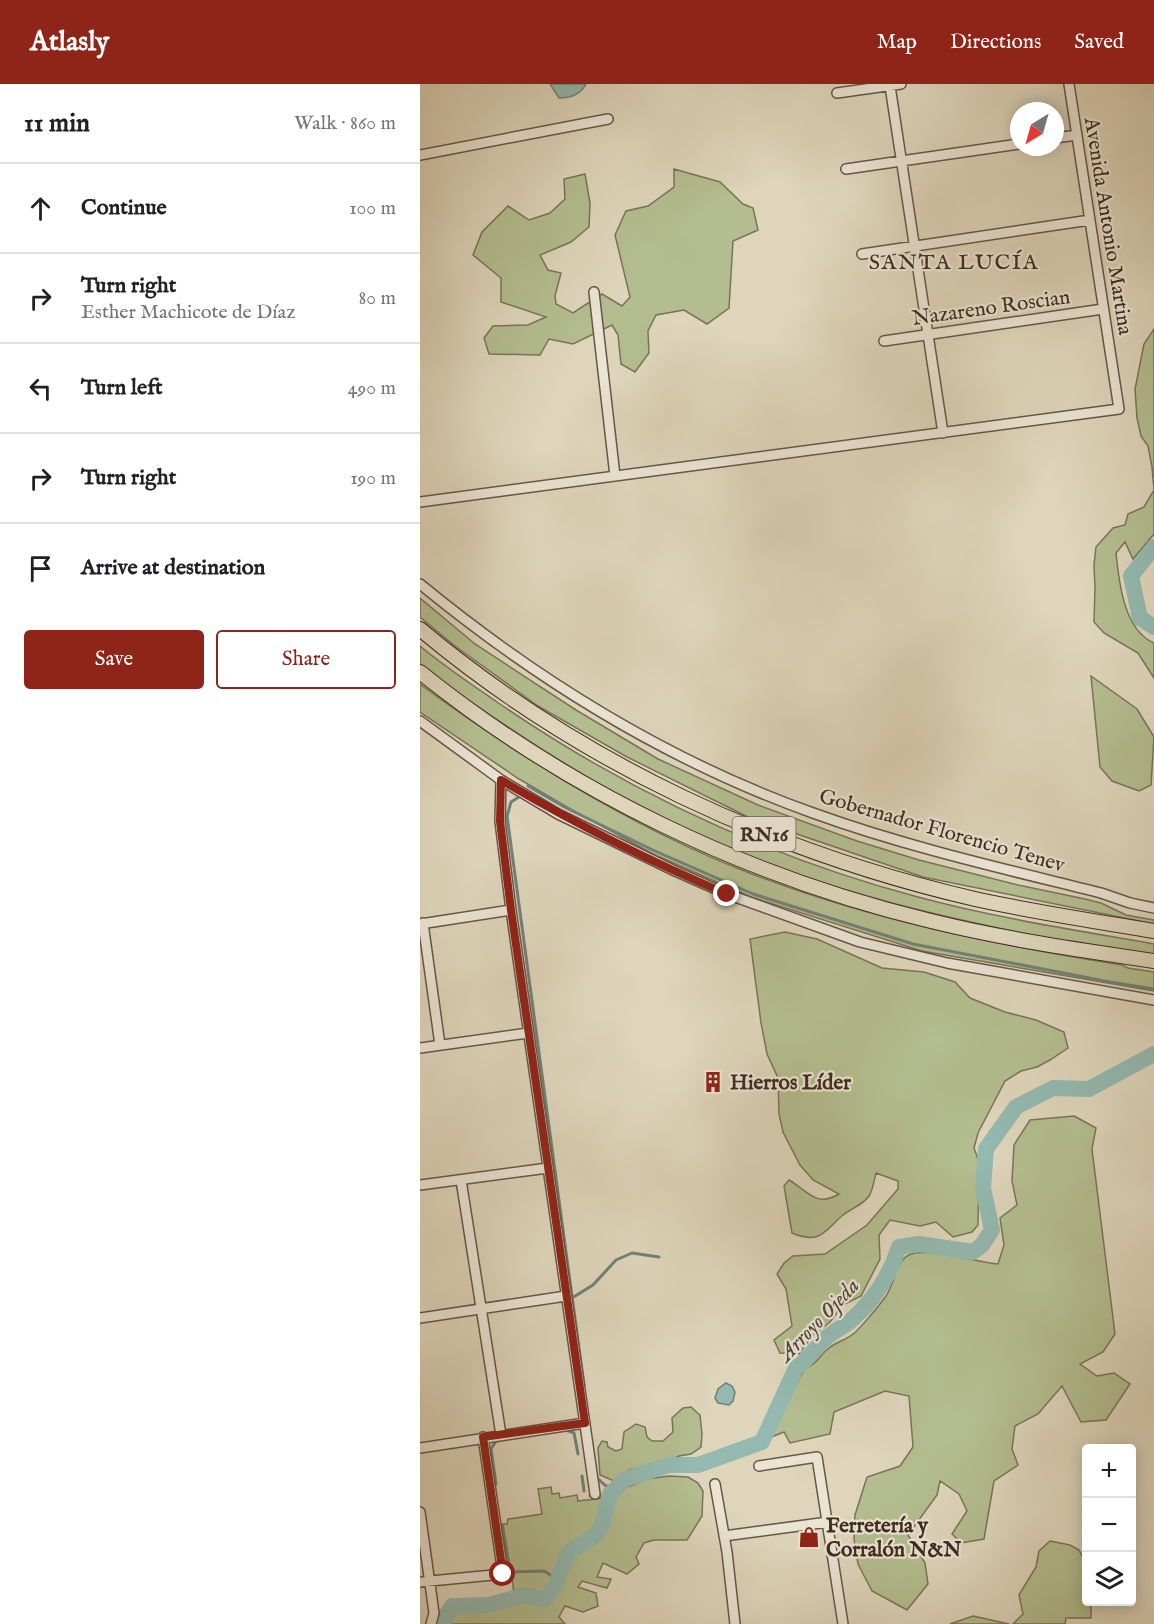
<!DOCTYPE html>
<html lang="en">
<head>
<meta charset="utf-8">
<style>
  :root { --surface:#fff; --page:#f6f6f6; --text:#202124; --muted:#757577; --line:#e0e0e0; --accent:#8f2418 }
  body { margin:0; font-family:"IM FELL English",serif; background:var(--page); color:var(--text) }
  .controls { position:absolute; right:18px; bottom:18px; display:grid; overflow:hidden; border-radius:6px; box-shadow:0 3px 15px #0003 }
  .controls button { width:54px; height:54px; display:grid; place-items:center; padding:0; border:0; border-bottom:2px solid var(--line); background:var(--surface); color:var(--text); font:30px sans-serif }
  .compass { position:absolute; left:590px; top:18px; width:54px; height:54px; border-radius:50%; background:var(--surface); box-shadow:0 3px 15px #0003; rotate:217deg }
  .stop { position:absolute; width:18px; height:18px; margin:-14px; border:4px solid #8f2418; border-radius:50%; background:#fff }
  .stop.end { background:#8f2418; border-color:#fff; box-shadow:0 2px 6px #0008 }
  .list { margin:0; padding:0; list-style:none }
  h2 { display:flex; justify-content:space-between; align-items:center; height:78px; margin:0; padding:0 24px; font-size:26px }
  h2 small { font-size:20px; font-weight:400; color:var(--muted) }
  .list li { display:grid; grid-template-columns:39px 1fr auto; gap:18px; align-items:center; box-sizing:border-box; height:90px; padding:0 24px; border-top:2px solid var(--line) }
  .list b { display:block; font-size:22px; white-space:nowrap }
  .list p { margin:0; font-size:20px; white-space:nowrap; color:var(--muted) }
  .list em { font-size:20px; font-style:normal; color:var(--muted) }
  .actions { display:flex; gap:12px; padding:18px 24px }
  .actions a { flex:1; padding:14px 0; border:2px solid var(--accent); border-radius:6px; text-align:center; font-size:21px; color:var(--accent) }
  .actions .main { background:var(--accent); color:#fff }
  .icon { flex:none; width:33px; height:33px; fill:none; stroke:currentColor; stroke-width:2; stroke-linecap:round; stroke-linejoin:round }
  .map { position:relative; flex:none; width:734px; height:1540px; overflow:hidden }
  header { display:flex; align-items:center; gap:36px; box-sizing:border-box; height:84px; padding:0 30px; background:var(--accent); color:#fff }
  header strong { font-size:28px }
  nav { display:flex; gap:33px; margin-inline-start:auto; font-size:21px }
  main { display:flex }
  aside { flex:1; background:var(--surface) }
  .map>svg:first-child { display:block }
</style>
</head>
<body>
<header>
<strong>Atlasly</strong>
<nav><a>Map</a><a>Directions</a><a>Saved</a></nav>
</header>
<main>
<aside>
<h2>11 min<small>Walk · 860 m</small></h2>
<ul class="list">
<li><svg class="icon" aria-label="ahead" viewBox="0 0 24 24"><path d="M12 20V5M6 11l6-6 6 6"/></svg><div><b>Continue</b></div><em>100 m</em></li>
<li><svg class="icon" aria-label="right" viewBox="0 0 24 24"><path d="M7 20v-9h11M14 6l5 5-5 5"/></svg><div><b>Turn right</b><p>Esther Machicote de Díaz</p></div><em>80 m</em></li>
<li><svg class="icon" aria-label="left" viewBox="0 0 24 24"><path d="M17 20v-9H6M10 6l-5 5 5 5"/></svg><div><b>Turn left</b></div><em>490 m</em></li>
<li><svg class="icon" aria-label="right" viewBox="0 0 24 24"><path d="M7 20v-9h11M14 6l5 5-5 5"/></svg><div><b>Turn right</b></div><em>190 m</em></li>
<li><svg class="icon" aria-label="arrive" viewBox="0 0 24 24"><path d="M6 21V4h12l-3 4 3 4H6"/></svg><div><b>Arrive at destination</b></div></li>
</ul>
<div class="actions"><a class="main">Save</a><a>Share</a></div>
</aside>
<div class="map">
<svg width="734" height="1540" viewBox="0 0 734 1540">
  <rect width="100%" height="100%" fill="#ded5bb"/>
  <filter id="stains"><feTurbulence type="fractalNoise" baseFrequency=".00333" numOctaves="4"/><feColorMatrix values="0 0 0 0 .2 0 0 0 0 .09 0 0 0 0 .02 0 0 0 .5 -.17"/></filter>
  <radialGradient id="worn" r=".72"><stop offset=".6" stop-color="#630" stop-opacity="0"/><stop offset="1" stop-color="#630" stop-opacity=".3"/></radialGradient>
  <path fill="#b3bd8f" stroke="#797458" stroke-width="1.5" d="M 254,85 L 300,98 L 323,120 L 333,124 L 338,146 L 313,157 L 309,224 L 287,240 L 264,226 L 236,231 L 228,247 L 229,269 L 215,288 L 201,280 L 198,251 L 192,241 L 153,260 L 129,255 L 120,271 L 69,270 L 64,254 L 73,242 L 108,241 L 126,233 L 81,218 L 81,194 L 53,171 L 62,148 L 88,122 L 109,136 L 130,129 L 145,115 L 144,95 L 165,90 L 170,119 L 169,143 L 151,158 L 120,171 L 128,186 L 141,189 L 135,212 L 136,220 L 153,229 L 182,210 L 202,222 L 210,213 L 195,151 L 206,127 L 228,122 L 254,103 Z
    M 734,245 L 734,450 L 713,475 L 705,458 L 696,469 C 699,499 704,546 734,559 L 734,594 L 718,569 L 684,549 L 674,538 L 675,504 L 674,481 L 676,463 L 693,444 L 705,441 L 708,430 L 724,423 L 734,406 L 732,383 L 728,362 L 721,352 L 717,334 L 715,305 L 724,260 Z
    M 0,514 L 55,560 L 156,626 L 238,675 L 338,721 L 437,757 L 499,776 L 598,801 L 665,815 L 681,819 L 706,831 L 734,836 L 734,840 L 503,793 L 330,734 L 207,673 L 118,622 L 35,562 L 0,533 Z
    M 0,562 C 24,582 51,600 77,618 C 205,706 348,773 498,813 C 576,834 655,846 734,860 L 734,875 C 594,848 458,824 325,771 C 207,725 102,655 0,582 Z
    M 671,592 L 717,625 L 734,653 L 731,701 L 719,707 L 692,697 L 680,683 Z
    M 0,600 C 98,672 204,739 317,784 C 441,834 570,860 702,881 L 708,884 L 734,888 L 734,907 L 502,867 L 331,813 L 233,770 L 147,723 L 99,695 L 0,628 Z
    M 365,848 L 397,855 L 462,884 L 504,888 L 535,898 L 550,914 L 585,928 L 616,936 L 644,948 L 648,964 L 630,976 L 617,983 L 601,987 L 585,997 L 558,1049 L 554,1064 L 559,1078 L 558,1141 L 552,1148 L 533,1153 L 516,1138 L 500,1142 L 470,1136 L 459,1151 L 460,1175 L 441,1212 L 423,1221 L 410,1238 L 392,1252 L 379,1270 L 360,1269 L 354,1256 L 372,1242 L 366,1205 L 357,1190 L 364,1179 L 373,1172 L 405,1170 L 447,1141 L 478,1105 L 478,1097 L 456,1089 C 454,1096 453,1106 449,1112 C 443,1121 432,1124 423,1131 C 404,1147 401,1161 372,1149 L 364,1102 L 369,1096 C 388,1107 396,1124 419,1110 L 393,1096 L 380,1081 L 363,1048 L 359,1030 L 358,994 L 347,970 L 341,939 L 330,855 Z
    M 654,1032 L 676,1044 L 672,1065 L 695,1250 L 683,1268 L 660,1280 L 677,1292 L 694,1289 L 710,1300 L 686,1336 L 661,1338 L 642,1302 L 618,1330 L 595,1342 L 592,1365 L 598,1381 L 574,1397 L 564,1455 L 541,1459 L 532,1450 L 547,1427 L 539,1410 L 520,1397 L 517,1411 L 488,1451 L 505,1479 L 508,1500 L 487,1526 L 452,1507 L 438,1480 L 434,1455 L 435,1431 L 447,1393 L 480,1382 L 493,1363 L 489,1312 L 465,1307 L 414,1328 L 410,1350 L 370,1359 L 364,1348 L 351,1353 L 352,1346 L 385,1284 C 396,1281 400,1271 409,1264 C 416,1258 426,1256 433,1250 C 439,1246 461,1219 466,1212 C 475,1199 476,1175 491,1170 C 511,1164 556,1178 578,1180 L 584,1161 L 580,1134 L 597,1121 L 592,1097 L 594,1061 L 610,1036 Z
    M 271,1323 L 280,1331 L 282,1350 L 281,1363 L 271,1370 L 259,1372 L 246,1378 L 209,1386 L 194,1397 L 180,1391 L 178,1364 L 182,1357 L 187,1358 L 188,1363 L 196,1367 L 202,1365 L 204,1348 L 216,1340 L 225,1343 L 227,1353 L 232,1357 L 243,1357 L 253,1348 L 252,1334 L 263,1324 Z
    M 249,1392 L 268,1393 L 278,1399 L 283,1407 L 282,1432 L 267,1456 L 234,1456 L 224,1459 L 216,1473 L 219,1480 L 207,1490 L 183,1479 L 177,1493 L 191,1495 L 187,1504 L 162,1497 L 158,1503 L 176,1509 L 178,1522 L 163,1528 L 145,1522 L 139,1533 L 145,1540 L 28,1540 L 33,1524 L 37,1522 L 55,1524 L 73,1523 L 108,1513 L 117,1517 L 130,1515 L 141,1498 L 146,1478 L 153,1469 L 177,1453 L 189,1440 L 190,1424 L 196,1408 L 227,1395 Z
    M 131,1403 L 132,1410 L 139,1409 L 140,1414 L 157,1411 L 158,1417 L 184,1414 L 180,1433 L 169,1451 L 144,1467 L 124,1512 L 94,1508 L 83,1440 L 87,1440 L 88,1435 L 122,1430 L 118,1405 Z
    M 630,1457 L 650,1461 L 659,1466 L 666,1479 L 666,1490 L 665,1493 L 666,1518 L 671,1518 L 671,1534 L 646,1534 L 645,1540 L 593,1540 L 603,1530 L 599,1511 L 616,1483 L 619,1467 Z
    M 553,1532 L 589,1540 L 530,1540 Z"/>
  <path fill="#93b9b0" stroke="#718177" stroke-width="1.5" d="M 130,0 L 166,0 C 161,10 150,14 139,14 Z
    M 306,1299 L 312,1302 L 315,1308 L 313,1317 L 309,1321 L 298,1319 L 295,1314 L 298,1305 Z"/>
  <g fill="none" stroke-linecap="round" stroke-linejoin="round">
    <path stroke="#718177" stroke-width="3" d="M 108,702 L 146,724 L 235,767 L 333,810 L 493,860 L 690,898 L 734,905
      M 99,713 L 91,718 L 87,732 L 164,1301
      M 152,1214 L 173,1201 L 196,1176 L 212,1169 L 239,1173
      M 146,1346 L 154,1349 L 158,1370
      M 162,1392 L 164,1407
      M 177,1394 L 186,1402 L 196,1404
      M 76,1400 L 71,1365 L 76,1357
      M 170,1412 L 189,1413
      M 82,1441 L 89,1488 L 124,1487 L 137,1495"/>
    <path stroke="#93b9b0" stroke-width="16" d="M 734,463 L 711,492 L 720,534 L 734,543
      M 25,1540 L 27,1530 L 32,1522 L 69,1521 L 106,1511 L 118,1515 L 126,1514 L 135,1503 L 148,1469 L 176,1451 L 182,1441 L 190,1410 L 206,1395 L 249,1381 L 278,1381 L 342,1358 L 376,1284 C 388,1276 394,1265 405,1255 C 412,1248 421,1244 428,1239 C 453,1218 469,1194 479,1163 L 499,1160 L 553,1168 L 562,1161 L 572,1146 L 563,1104 L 566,1065 L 596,1023 L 633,1004 L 669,1005 L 734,970"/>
    <defs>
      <path id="minor" d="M 470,2 L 523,349
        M 417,9 L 481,0
        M 635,54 L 657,51
        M 0,71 L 188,35
        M 426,85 L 599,60
        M 442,170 L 670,136
        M 174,208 L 195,392
        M 464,257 L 683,225
        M 0,418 L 699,325 L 649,0
        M 0,500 C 117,596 250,678 393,729 C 487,763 585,785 681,809 L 710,819 L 734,824
        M 0,637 L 81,696 L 138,730 L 255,787 L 307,810 L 440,858 L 527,879 L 734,916
        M 81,696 L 80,737 L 91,826 L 175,1410
        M 3,839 L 20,961
        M 0,840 L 91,826
        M 0,964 L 108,949
        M 41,1096 L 81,1351
        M 0,1101 L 128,1084
        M 0,1234 L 146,1212
        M 0,1364 L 165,1339
        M 339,1382 L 397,1373 L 423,1540
        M 295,1400 L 307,1468 L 315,1540
        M 0,1428 L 14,1529 L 11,1540
        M 304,1452 L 408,1438
        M 0,1498 L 83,1490 L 63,1353"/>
      <path id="highway" d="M 0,545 C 160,679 353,768 555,815 C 614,828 674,837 734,847
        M 0,588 C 148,707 327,793 511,837 C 584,855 659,866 734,877"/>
    </defs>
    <use href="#minor" stroke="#675648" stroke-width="12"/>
    <use href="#highway" stroke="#3f2c21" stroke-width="16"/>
    <use href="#minor" stroke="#eae4d3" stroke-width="9"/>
    <use href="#highway" stroke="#ded5bb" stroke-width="14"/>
  </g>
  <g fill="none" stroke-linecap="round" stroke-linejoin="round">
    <path stroke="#8f2418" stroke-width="8" d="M 83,1490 L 63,1353 L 165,1339 L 91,826 L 80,737 L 81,696 C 154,739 229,777 307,810"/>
  </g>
  <defs>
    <symbol id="building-bare" viewBox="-9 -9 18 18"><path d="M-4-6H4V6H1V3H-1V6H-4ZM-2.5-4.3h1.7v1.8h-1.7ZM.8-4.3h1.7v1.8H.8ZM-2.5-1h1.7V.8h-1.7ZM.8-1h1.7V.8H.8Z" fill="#8f2418" stroke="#eae4d3" stroke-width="2.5" paint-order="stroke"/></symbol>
    <symbol id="shop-bare" viewBox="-9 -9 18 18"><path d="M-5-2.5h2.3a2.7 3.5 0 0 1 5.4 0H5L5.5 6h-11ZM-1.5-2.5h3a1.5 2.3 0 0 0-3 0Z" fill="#8f2418" stroke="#eae4d3" stroke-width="2.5" paint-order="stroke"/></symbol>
  </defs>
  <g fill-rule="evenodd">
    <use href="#building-bare" x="278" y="983" width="30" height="30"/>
    <use href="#shop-bare" x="374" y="1438" width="30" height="30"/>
  </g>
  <g text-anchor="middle" stroke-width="4.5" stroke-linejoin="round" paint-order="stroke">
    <rect fill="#eae4d3" stroke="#726356" stroke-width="1.5" x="312.5" y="733" width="63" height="34" rx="4.5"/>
    <g font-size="20" font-weight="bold" fill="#3f2c21">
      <text x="344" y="757">RN16</text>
    </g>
    <g font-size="21" fill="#3f2c21" stroke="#eae4d3">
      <text transform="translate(689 142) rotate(81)" y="7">Avenida Antonio Martina</text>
      <text transform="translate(571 223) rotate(-8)" y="7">Nazareno Roscian</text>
      <text transform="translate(522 746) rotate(16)" y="7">Gobernador Florencio Tenev</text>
    </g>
    <g font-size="21" font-weight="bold" fill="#3f2c21" stroke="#eae4d3" text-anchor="start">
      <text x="310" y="1005">Hierros Líder</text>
      <text x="406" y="1448">Ferretería y<tspan x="406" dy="24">Corralón N&amp;N</tspan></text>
    </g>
    <g font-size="22" letter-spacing="1.5" fill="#3f2c21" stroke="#eae4d3">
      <text x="534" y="185">SANTA LUCÍA</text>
    </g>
    <g font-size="22" font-style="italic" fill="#50483e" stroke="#eae4d3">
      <text transform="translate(398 1235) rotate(-46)" y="8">Arroyo Ojeda</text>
    </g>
  </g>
  <rect width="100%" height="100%" filter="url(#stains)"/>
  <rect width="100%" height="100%" fill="url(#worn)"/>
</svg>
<div class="controls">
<button>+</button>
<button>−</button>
<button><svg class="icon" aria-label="layers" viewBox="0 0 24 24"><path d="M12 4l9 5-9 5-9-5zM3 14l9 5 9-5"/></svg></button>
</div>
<svg class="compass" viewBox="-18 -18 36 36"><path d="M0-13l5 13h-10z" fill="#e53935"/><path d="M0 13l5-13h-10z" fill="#757577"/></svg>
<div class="stop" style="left:83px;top:1490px"></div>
<div class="stop end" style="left:307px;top:810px"></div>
</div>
</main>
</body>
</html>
